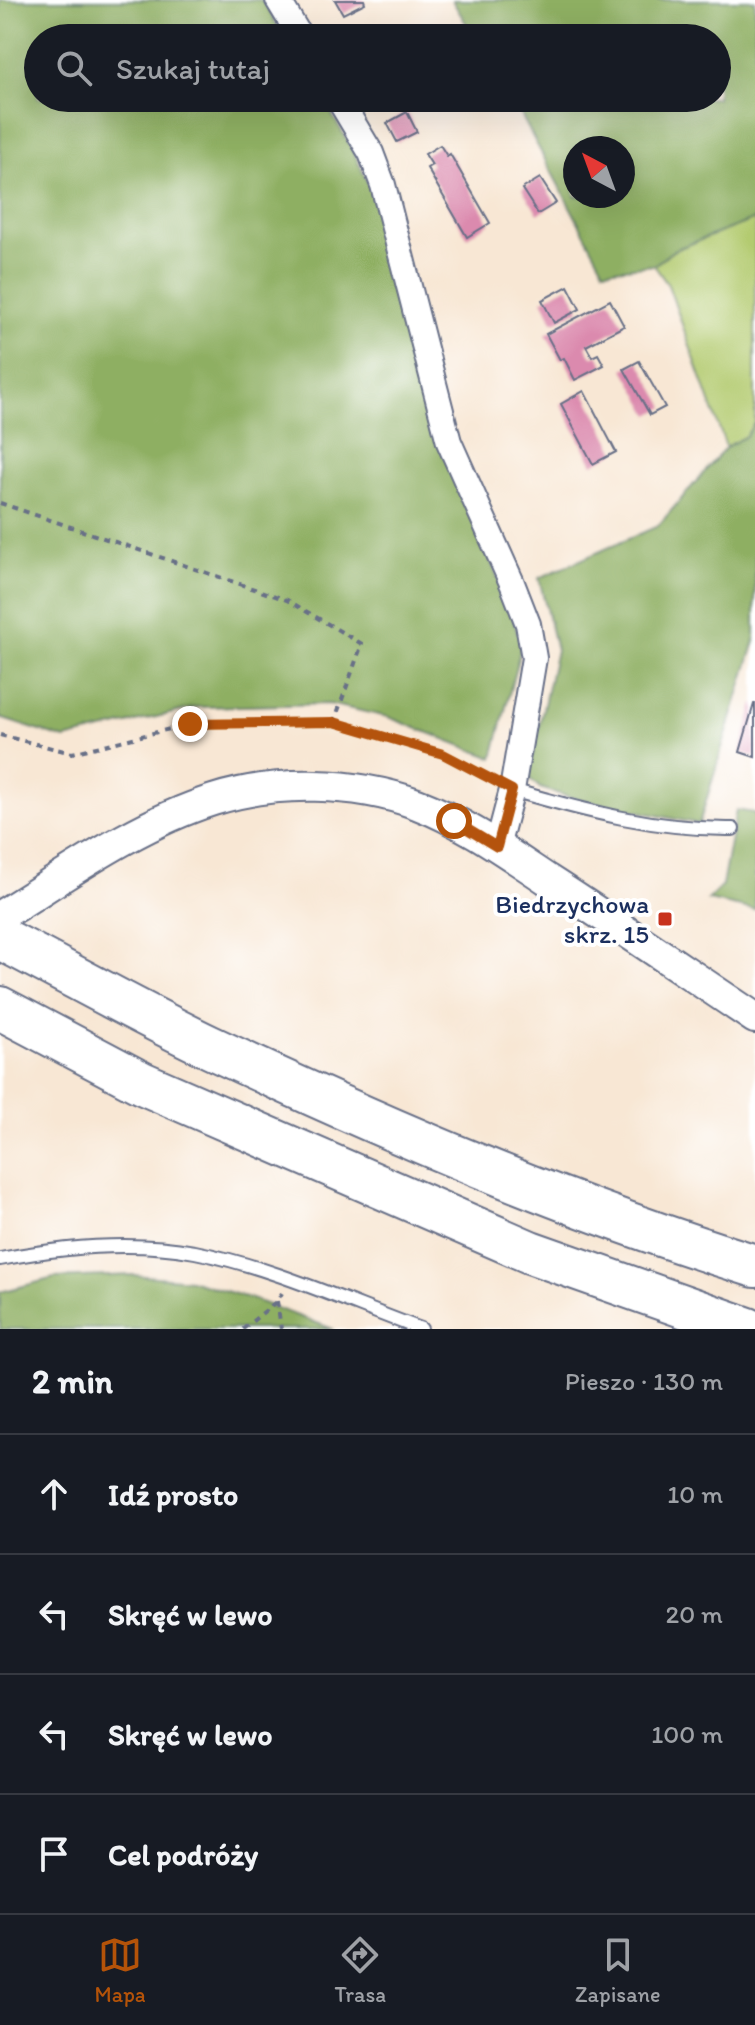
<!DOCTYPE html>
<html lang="pl">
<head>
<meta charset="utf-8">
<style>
  :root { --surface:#171b24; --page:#20242c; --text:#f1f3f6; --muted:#9ea1a6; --line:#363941; --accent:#b45309 }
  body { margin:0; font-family:Itim,sans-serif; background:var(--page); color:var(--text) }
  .compass { position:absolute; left:563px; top:136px; width:72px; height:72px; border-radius:50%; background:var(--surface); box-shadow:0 8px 32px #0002; rotate:319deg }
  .stop { position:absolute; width:24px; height:24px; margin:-18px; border:6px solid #b45309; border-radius:50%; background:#fff }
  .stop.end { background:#b45309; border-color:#fff; box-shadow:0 2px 8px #0008 }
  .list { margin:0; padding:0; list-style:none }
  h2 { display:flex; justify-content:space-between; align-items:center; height:104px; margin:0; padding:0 32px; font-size:34px }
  h2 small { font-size:26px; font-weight:400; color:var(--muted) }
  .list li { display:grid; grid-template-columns:52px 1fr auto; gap:24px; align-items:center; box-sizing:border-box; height:120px; padding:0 32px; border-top:2px solid var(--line) }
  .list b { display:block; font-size:30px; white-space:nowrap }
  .list em { font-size:26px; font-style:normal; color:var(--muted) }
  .icon { flex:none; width:44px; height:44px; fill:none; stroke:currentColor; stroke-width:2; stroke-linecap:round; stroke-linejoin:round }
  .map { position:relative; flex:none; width:755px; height:1329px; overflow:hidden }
  .search { position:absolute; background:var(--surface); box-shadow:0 8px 32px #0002; left:24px; right:24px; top:24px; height:88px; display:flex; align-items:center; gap:20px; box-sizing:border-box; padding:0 28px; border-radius:44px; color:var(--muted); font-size:30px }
  .sheet { height:584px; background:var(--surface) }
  nav { display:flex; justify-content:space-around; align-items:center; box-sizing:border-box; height:112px; border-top:2px solid var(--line); background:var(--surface); font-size:22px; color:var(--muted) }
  nav a { display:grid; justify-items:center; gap:4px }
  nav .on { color:var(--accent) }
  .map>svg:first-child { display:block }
</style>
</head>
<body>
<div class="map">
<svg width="755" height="1329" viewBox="0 0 755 1329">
  <rect width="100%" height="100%" fill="#fff"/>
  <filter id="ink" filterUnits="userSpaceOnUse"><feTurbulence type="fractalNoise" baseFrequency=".0125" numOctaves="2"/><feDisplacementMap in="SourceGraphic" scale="16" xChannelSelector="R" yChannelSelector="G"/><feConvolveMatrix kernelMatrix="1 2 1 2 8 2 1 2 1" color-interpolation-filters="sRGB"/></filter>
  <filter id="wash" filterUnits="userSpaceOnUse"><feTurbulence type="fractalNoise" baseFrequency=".006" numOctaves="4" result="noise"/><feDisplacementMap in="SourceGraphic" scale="32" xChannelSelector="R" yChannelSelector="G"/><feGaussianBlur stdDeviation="1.8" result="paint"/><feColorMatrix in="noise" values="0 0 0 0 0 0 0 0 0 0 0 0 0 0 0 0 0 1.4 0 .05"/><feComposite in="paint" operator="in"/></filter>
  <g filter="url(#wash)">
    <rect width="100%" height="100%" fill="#f8e7d4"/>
    <path fill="#b3cb70" stroke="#677d67" stroke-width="2" d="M 755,219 L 755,422 L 746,436 L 726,447 L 668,285 L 654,265 L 674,250 Z"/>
    <path fill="#8eaf62" stroke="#546f60" stroke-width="2" fill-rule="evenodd" d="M 0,0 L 262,0 L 285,38 L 38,38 L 38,98 L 322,98 L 352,148 L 370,188 L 442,450 L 509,603 L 519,638 L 520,651 L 493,758 L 388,717 L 329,704 L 198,707 L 65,739 L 0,718 Z
      M 452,0 L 755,0 L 755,219 L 674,250 L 654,265 L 604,270 L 512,98 L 717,98 L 717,38 L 475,38 ZM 623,148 L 623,196 L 575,196 L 575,148 Z
      M 755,422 L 755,641 L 699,824 L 569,797 L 540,788 L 528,777 L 556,650 L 539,578 L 658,526 L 726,447 L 746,436 Z
      M 736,810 L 755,813 L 755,910 L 708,900 L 722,886 Z
      M 134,1275 L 190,1280 L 252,1299 L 333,1329 L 0,1329 L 0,1292 L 54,1278 Z"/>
    <g id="blocks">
      <path fill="#db8aae" d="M 335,0 L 364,0 L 365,3 L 343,14 Z
        M 407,112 L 417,132 L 397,142 L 387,123 Z
        M 440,145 L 447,156 L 450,154 L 490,223 L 467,237 L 427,168 L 432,165 L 425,154 Z
        M 540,178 L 556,203 L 538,214 L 522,189 Z
        M 568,286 L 580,309 L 554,323 L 542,300 Z
        M 610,300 L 624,326 L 586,346 L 592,357 L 598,354 L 604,365 L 575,380 L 564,358 L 560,360 L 546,334 Z
        M 639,361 L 665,407 L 650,415 L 624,369 Z
        M 584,391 L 616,452 L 593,464 L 561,404 Z
        M 754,704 L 755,704 L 755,757 L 740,752 Z"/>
    </g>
  </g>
  <g filter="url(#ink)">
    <use href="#blocks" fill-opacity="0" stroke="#686f87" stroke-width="2"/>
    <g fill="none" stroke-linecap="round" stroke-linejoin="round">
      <defs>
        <path id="service" d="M 512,790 C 585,811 657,830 733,829
          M 0,1259 C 63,1247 131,1240 195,1252 C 272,1267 347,1302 421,1329"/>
        <path id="minor" d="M 278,0 L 301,38
          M 338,98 L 371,153 L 383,185 L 449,442 L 512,583 L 528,624 L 534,658 L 512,790 L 497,847"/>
        <path id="tertiary" d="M 0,916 C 68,874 137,824 213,800 C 275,780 355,781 417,804 C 464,822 506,852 548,880 C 618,925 686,972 755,1018"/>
        <path id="motorway" d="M 0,938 C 70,974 139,1013 210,1047 C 387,1130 568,1208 755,1266
          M 0,1008 L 142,1083 L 530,1252 L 748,1329"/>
      </defs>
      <use href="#service" stroke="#686f87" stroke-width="16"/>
      <use href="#minor" stroke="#686f87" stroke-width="28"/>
      <use href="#tertiary" stroke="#686f87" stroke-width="34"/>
      <use href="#motorway" stroke="#686f87" stroke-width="46"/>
      <path stroke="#686f87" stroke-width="4" stroke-dasharray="6 6" stroke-linecap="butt" d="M 0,503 L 287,600 L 362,644 L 334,722
        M 0,735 L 72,753 L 190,724 L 334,722 L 443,754 L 493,780
        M 277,1301 L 281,1329
        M 243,1329 L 277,1301 L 282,1293"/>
      <use href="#service" stroke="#fff" stroke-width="12"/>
      <use href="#minor" stroke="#fff" stroke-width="24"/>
      <use href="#tertiary" stroke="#fff" stroke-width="30"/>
      <use href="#motorway" stroke="#fff" stroke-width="42"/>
    </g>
  </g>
  <g fill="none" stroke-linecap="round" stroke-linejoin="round" filter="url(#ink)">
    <path stroke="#b45309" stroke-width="10" d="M 190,724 L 334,722 L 443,754 L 512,790 L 497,847 L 454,821"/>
  </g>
  <rect fill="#c8321e" stroke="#fff" stroke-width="3" x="657" y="911" width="16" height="16" rx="4"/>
  <g text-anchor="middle" stroke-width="8" stroke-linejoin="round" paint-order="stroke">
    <g font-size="26" fill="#1b2f5e" stroke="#fff" text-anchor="end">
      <text x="649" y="913">Biedrzychowa<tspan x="649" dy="30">skrz. 15</tspan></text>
    </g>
  </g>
</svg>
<svg class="compass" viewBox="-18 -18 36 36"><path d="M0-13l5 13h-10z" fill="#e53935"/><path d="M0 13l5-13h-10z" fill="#9ea1a6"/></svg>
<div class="stop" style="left:454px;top:821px"></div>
<div class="stop end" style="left:190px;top:724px"></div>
<div class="search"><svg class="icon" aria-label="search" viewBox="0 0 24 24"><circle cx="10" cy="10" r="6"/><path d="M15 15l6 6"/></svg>Szukaj tutaj</div>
</div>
<section class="sheet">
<h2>2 min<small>Pieszo · 130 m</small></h2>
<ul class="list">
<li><svg class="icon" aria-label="ahead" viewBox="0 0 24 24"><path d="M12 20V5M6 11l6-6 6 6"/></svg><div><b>Idź prosto</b></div><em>10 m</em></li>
<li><svg class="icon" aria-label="left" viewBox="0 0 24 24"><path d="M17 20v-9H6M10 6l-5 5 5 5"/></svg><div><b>Skręć w lewo</b></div><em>20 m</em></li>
<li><svg class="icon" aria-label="left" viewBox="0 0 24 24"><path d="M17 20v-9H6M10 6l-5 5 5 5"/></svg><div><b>Skręć w lewo</b></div><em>100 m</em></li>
<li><svg class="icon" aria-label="arrive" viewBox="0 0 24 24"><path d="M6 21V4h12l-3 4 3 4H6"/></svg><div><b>Cel podróży</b></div></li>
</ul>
</section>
<nav>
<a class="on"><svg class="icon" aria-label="map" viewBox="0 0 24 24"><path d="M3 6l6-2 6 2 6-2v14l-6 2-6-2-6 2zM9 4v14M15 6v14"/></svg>Mapa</a>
<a><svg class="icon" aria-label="directions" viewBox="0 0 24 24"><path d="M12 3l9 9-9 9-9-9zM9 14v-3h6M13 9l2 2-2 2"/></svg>Trasa</a>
<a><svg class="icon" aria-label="saved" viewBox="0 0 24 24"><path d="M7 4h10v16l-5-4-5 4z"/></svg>Zapisane</a>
</nav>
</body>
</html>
